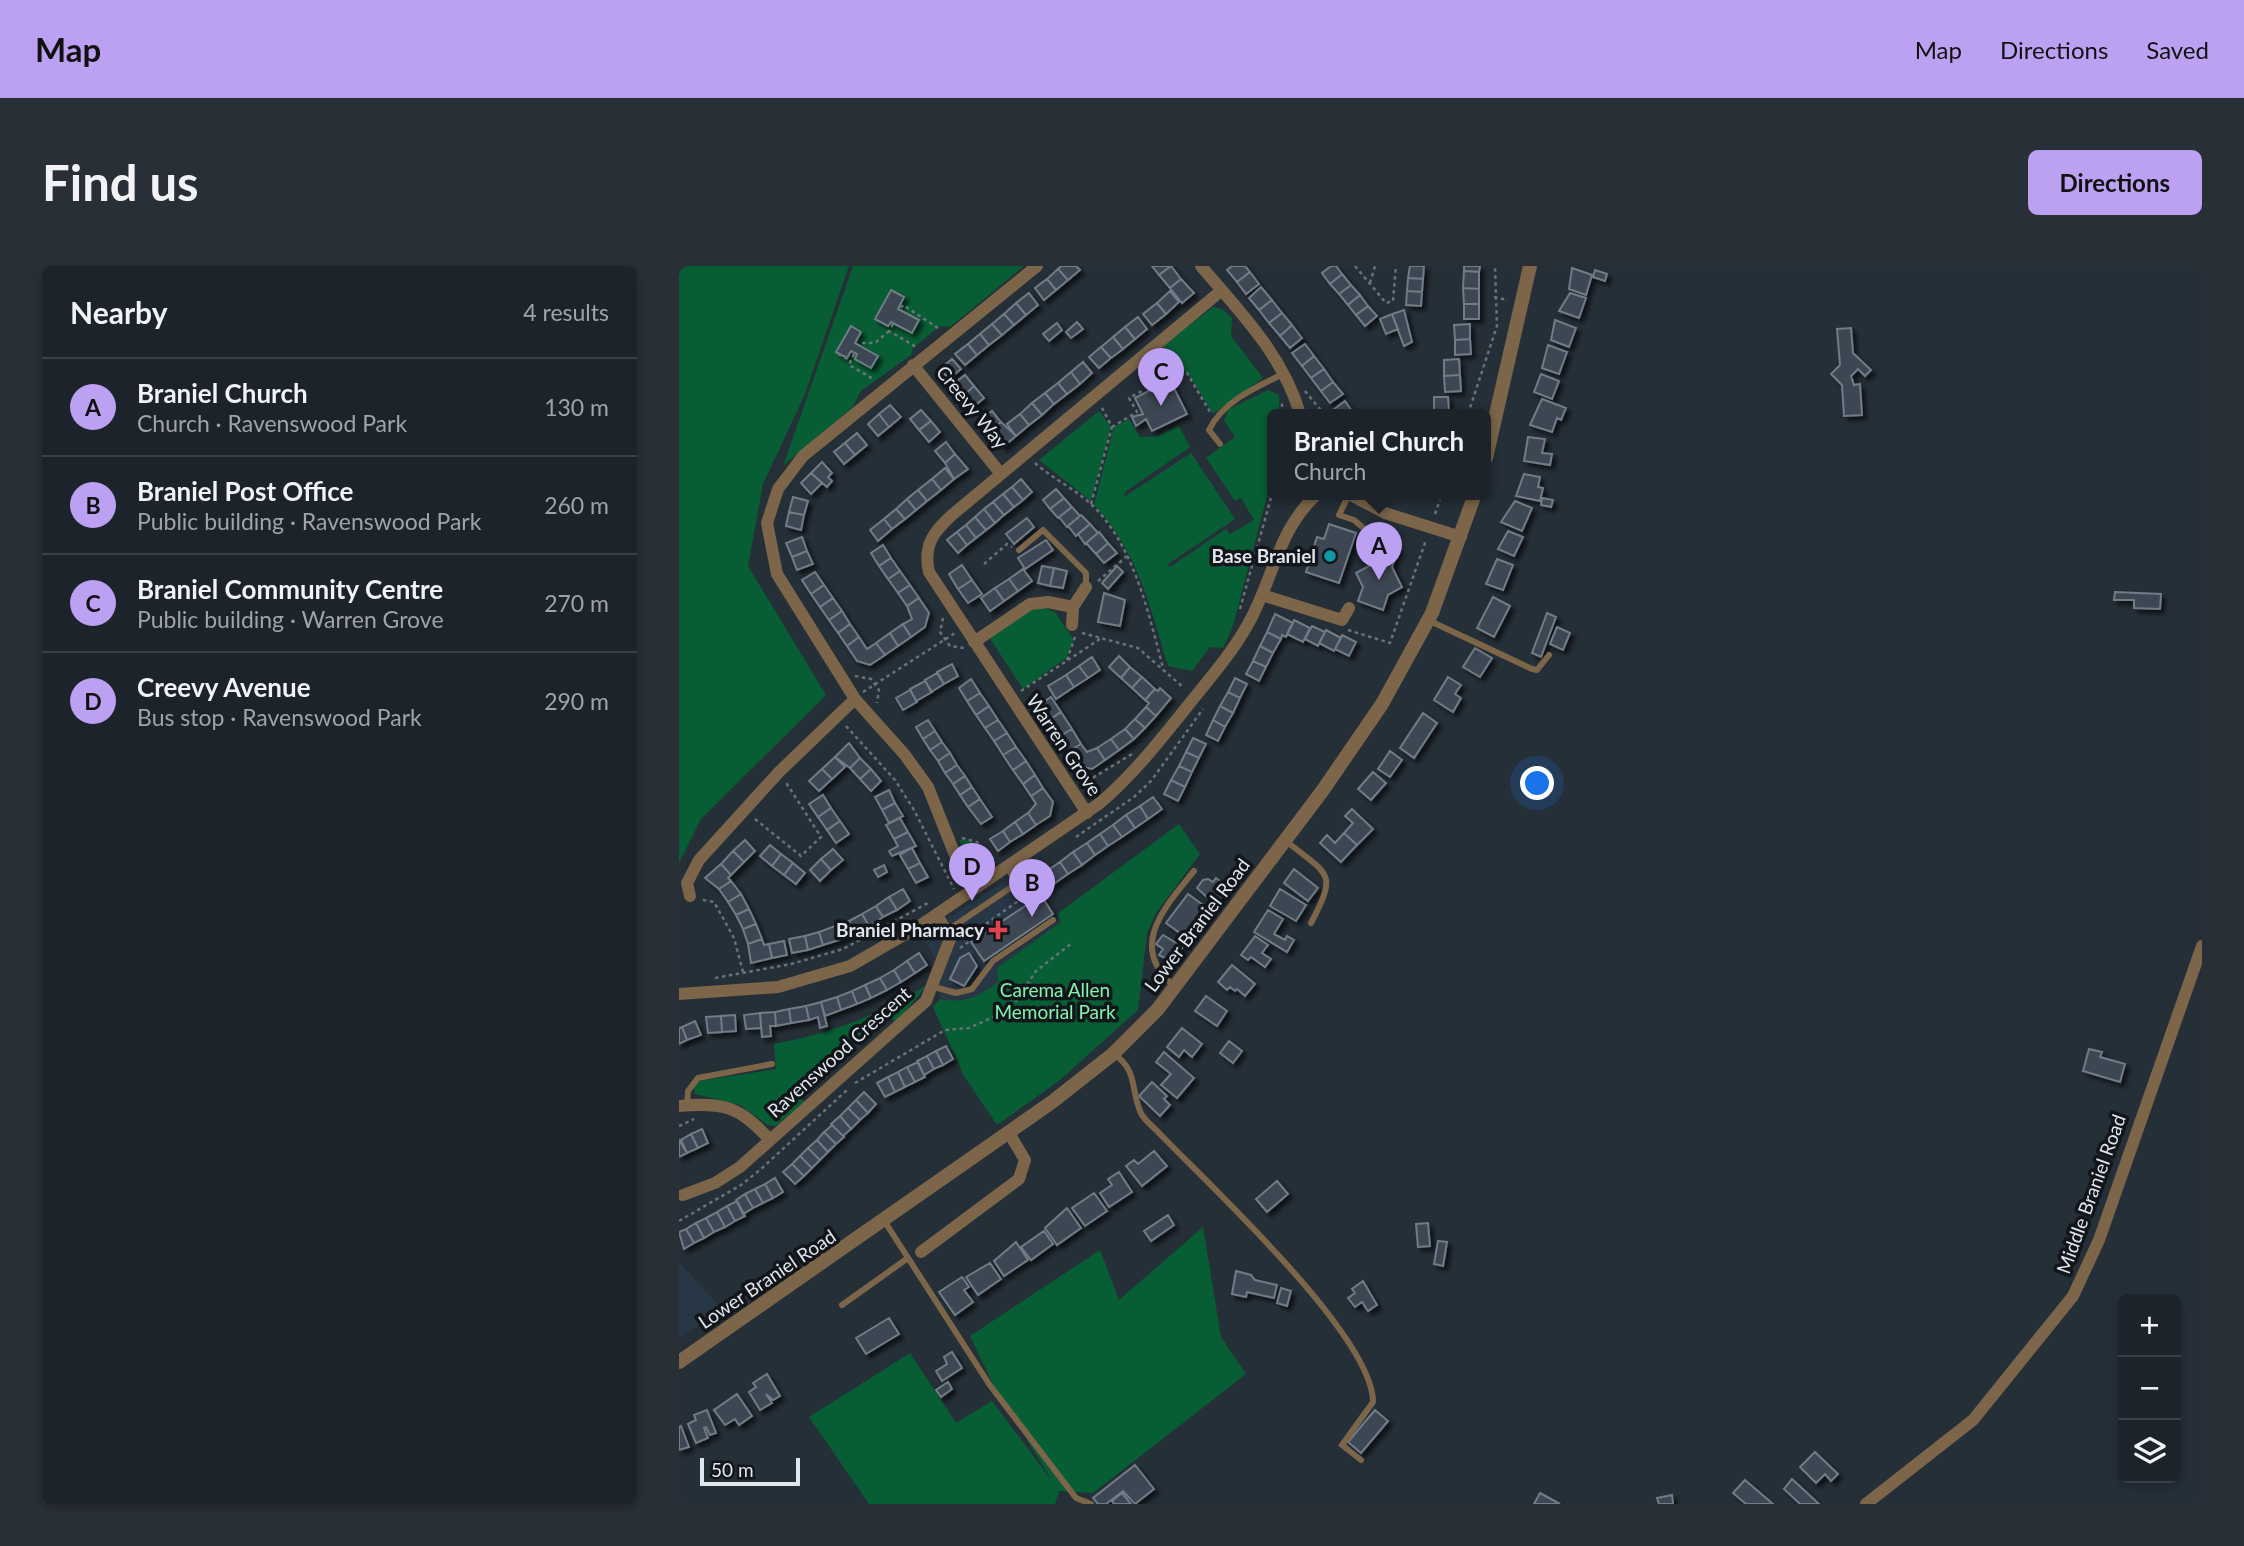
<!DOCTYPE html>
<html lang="en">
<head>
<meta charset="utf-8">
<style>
  :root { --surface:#1c232a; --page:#292f36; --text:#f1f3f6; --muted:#a0a4a8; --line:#3a4047; --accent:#bca0f2 }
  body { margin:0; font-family:Lato,sans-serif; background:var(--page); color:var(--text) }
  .controls { position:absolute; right:21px; bottom:21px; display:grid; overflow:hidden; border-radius:10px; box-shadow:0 4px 10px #0003 }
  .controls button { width:63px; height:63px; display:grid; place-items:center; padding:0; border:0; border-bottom:2px solid var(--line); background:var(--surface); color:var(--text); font:35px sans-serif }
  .scale { position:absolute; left:21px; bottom:18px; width:100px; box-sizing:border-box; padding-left:7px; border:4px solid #dfe6ec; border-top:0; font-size:19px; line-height:24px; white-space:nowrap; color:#dfe6ec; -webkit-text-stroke:5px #12161b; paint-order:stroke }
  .you { position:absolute; left:859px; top:518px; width:24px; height:24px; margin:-18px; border:5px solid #fff; border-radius:50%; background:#1a73e8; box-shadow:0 0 0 10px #1a73e833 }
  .badge { display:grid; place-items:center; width:46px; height:46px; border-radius:50%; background:var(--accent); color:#111; font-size:23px; font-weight:700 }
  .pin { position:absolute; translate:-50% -58px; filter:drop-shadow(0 2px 4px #0008) }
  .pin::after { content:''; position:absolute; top:37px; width:24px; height:21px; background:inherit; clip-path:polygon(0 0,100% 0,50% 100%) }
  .popup { position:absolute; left:588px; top:143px; width:224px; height:91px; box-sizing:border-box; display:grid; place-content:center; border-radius:10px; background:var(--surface); filter:drop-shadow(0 2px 5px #0005); font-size:23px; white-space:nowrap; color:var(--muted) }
  .popup b { font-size:26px; color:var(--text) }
  .popup::after { content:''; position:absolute; left:50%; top:100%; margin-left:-14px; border:14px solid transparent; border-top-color:var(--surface) }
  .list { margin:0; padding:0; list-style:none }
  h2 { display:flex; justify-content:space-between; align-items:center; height:91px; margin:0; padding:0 28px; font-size:30px }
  h2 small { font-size:23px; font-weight:400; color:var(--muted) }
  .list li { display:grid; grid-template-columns:46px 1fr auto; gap:21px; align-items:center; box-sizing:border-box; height:98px; padding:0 28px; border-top:2px solid var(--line) }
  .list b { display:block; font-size:26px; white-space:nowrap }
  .list p { margin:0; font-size:23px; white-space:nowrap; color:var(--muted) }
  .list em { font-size:23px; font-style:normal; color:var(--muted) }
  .icon { flex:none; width:38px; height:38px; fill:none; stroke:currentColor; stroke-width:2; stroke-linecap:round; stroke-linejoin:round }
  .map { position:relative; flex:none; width:1523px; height:1238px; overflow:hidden; border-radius:10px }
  header { display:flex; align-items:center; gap:42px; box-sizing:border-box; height:98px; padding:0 35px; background:var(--accent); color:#111 }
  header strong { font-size:33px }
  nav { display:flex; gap:38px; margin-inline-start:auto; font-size:24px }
  .intro { display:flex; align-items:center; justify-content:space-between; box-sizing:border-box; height:168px; padding:0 42px }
  h1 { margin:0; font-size:49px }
  .button { padding:18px 32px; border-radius:10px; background:var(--accent); color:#111; font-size:24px; font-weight:700 }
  main { display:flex; gap:42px; padding:0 42px }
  aside { flex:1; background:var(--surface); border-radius:10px; box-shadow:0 4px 10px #0003 }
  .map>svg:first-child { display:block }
</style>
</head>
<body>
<header>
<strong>Map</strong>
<nav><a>Map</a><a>Directions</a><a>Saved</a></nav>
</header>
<div class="intro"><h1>Find us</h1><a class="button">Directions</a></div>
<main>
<aside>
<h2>Nearby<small>4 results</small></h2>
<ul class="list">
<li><span class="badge">A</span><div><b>Braniel Church</b><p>Church · Ravenswood Park</p></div><em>130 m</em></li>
<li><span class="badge">B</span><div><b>Braniel Post Office</b><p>Public building · Ravenswood Park</p></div><em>260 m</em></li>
<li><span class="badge">C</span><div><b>Braniel Community Centre</b><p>Public building · Warren Grove</p></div><em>270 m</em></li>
<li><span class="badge">D</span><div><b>Creevy Avenue</b><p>Bus stop · Ravenswood Park</p></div><em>290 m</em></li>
</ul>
</aside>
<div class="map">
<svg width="1523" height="1238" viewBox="0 0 1523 1238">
  <defs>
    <filter id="shadow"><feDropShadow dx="4" dy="4" stdDeviation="2" flood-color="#0009"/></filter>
  </defs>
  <rect width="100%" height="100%" fill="#252f38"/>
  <path fill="#283746" d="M 343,604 L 382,656 L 318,702 L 319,716 L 294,733 L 279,736 L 261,733 L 257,694 L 242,670 Z
    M 0,996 L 43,1043 L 0,1072 Z"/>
  <path fill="#085e34" d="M 0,0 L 170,0 L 126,128 L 84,218 L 69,300 L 147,429 L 22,553 L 0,597 Z
    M 174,0 L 345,0 L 271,61 L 261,60 L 234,82 L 232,89 L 182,125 L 173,142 L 104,200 Z
    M 534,41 L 543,43 L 553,52 L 552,70 L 584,112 L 534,148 L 509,107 L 487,97 L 482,87 L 486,78 Z
    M 589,124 L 600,129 L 600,148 L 593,148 L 593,211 L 554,360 L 544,382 L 531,381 L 513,405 L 489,400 C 471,340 459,286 415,239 L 435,161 L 450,153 L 461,171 L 478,170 L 500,160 L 511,181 L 446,226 L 445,231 L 512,187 L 556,253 L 489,298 L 491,301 L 547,263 L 551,268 L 575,254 L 562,232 L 556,235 L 527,192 L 556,171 L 545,155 L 550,143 Z
    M 420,145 L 432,161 L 412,235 L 360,194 Z
    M 363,341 L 376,346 L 395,374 L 387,392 L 344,423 L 310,371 L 351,343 Z
    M 500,558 L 521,588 L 477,647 L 468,667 L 459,744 L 381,814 L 318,859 L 285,810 L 254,741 L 261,733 C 287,738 298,731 319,716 L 318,702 L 382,656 L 378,648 Z
    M 291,573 L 315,597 L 302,605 L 293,601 L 280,574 Z
    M 248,719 L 218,756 L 207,750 L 118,825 L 125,836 L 97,860 L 89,859 L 61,839 L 16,828 L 15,820 L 21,815 L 97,803 L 95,778 C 150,768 200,749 248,719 Z
    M 524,961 L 542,1071 L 567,1108 L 414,1227 L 380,1225 L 376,1238 L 190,1238 L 130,1151 L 231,1087 L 277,1157 L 313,1135 L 374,1216 L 316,1122 L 291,1070 L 421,984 L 440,1034 Z"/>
  <path fill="#3d4752" stroke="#6f7b86" stroke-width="2" filter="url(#shadow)" d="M 383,0 L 397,0 L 401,4 L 389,14 L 379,3 Z
    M 473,0 L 492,0 L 480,9 Z
    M 492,0 L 502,13 L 491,22 L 480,9 Z
    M 553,0 L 566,0 L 571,6 L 558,16 L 548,4 Z
    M 652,0 L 657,0 L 663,8 L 651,18 L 643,7 Z
    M 731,0 L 745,0 L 744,13 L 729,12 Z
    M 785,0 L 801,0 L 800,6 L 785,5 Z
    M 893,2 L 913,9 L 907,29 L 890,23 Z
    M 379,3 L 389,14 L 377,24 L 368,13 Z
    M 916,4 L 928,8 L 926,15 L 914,11 Z
    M 785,5 L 800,6 L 800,23 L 784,22 Z
    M 571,6 L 580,18 L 567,28 L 558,16 Z
    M 663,8 L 672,19 L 660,28 L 651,18 Z
    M 729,12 L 744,13 L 743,26 L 728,25 Z
    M 368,13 L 377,24 L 365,34 L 356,22 Z
    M 502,13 L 515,27 L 503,37 L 491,22 Z
    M 672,19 L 681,29 L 669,39 L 660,28 Z
    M 582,21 L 593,34 L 580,44 L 570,32 Z
    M 784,22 L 800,23 L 800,38 L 785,38 Z
    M 212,24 L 225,31 L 219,43 L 240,54 L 233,67 L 212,56 L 209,60 L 196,53 Z
    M 491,25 L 500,36 L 487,48 L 478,37 Z
    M 728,25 L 743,26 L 742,40 L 727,39 Z
    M 350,27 L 359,39 L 347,49 L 337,37 Z
    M 891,27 L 907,32 L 900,52 L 880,45 Z
    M 681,29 L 689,40 L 677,49 L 669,39 Z
    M 593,34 L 603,47 L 590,57 L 580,44 Z
    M 337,37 L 347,49 L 335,59 L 325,48 Z
    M 478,37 L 487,48 L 473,59 L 464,48 Z
    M 785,38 L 800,38 L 800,53 L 785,53 Z
    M 689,40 L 698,50 L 686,60 L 677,49 Z
    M 725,44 L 733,76 L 725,80 L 713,48 Z
    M 603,47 L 613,59 L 601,70 L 590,57 Z
    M 325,48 L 335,59 L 323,69 L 313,58 Z
    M 713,48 L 719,63 L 707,68 L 701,53 Z
    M 459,51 L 468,63 L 456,73 L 446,61 Z
    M 876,54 L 897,62 L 890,81 L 872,74 Z
    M 398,56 L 404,63 L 392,72 L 387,66 Z
    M 378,57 L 383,64 L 370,75 L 364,68 Z
    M 313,58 L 323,69 L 310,79 L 301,68 Z
    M 791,58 L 791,73 L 776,74 L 775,59 Z
    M 613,59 L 623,72 L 611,82 L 601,70 Z
    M 172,60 L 182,66 L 176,77 L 199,90 L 192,102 L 176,93 L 178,88 L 172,85 L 168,92 L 157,86 Z
    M 446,61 L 456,73 L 444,83 L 434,71 Z
    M 1172,62 L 1174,87 L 1192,104 L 1186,110 L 1179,103 L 1172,110 L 1175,119 L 1181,118 L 1183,149 L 1165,150 L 1163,119 L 1152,108 L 1161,99 L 1158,63 Z
    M 301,68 L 310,79 L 298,89 L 289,78 Z
    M 434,71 L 444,83 L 432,92 L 422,81 Z
    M 791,73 L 792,88 L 776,89 L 776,74 Z
    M 289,78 L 298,89 L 286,99 L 276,88 Z
    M 626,78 L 635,90 L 623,100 L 613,87 Z
    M 869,79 L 888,86 L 880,108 L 863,102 Z
    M 422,81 L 432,92 L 420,102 L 410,91 Z
    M 635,90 L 645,103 L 632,112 L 623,100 Z
    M 273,93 L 282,103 L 270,113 L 261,103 Z
    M 780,93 L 781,109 L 765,110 L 765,94 Z
    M 404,96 L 413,107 L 401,118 L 392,106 Z
    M 645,103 L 654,116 L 642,125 L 632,112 Z
    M 392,106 L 401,118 L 388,128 L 379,117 Z
    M 862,108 L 880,115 L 873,133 L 855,126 Z
    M 286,109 L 295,120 L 283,131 L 273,119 Z
    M 781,109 L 782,125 L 766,126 L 765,110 Z
    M 491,114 L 508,148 L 473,165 L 467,153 L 457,160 L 453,151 L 464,148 L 456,132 Z
    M 654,116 L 664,128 L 651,137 L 642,125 Z
    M 379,117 L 388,128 L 375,138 L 366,127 Z
    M 295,120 L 305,132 L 293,142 L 283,131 Z
    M 366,127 L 375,138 L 363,149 L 353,137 Z
    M 755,131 L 769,131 L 770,146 L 755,146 Z
    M 863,133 L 887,142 L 882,154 L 878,152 L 873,166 L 851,159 Z
    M 666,135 L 675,148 L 656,148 L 654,144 Z
    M 353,137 L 363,149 L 350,159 L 341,148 Z
    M 211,139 L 222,151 L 210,161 L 200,148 Z
    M 242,144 L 252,155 L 240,164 L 231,153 Z
    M 313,145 L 322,156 L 311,165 L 302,154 Z
    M 200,148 L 210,161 L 199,170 L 189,158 Z
    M 341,148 L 350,159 L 337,170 L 328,158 Z
    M 252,155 L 261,166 L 250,176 L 240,164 Z
    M 322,156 L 337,170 L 324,181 L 311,165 Z
    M 178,167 L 188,179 L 176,189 L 166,177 Z
    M 849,171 L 866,173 L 863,187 L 873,188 L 871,199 L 845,195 Z
    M 267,176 L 276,188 L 266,197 L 256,185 Z
    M 166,177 L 176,189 L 165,198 L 155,186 Z
    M 276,188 L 289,203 L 275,213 L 266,197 Z
    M 143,196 L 153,207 L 149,211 L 153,215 L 148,221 L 132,207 Z
    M 266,202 L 275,213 L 262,224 L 253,213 Z
    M 132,207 L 143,217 L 132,228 L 122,217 Z
    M 845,208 L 861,211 L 859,221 L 864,222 L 861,235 L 837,230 Z
    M 253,213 L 262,224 L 248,235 L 239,224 Z
    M 342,213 L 353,226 L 344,234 L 333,221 Z
    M 333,221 L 344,234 L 335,241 L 324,228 Z
    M 377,223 L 385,232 L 371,243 L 364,234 Z
    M 239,224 L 248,235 L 237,244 L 228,233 Z
    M 324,228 L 335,241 L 325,249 L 314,236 Z
    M 114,231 L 129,235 L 125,249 L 110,246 Z
    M 385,232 L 393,241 L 379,252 L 371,243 Z
    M 863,232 L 874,234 L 872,241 L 862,239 Z
    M 228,233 L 237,244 L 226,253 L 217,243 Z
    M 836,235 L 853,242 L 843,265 L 822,256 Z
    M 314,236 L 325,249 L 316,257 L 305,243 Z
    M 393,241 L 401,250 L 388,261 L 380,251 Z
    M 217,243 L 226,253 L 213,263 L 205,253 Z
    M 305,243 L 316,257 L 307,264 L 296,251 Z
    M 110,246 L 125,249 L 122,264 L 107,260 Z
    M 402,249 L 411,258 L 397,270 L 389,260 Z
    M 296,251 L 307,264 L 297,272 L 287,259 Z
    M 348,252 L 355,261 L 335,278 L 327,268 Z
    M 205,253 L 213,263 L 199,275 L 191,264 Z
    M 411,258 L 419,267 L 406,278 L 399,268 Z
    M 650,258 L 677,267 L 660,317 L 627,306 L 638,271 L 645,273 Z
    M 287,259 L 297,272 L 288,279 L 278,266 Z
    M 829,265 L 844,271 L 835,290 L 819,283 Z
    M 278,266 L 288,279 L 279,287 L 268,274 Z
    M 420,266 L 429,277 L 417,288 L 407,277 Z
    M 123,271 L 128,285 L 113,291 L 107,277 Z
    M 367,274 L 374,284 L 346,303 L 339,292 Z
    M 700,276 L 719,283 L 713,301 L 723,321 L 709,329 L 704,344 L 679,335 L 684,321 L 677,307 L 692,299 Z
    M 429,277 L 438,287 L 425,297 L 417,288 Z
    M 204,279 L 212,292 L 200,300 L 192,287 Z
    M 128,285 L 134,298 L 118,304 L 113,291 Z
    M 212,292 L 221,305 L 209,313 L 200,300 Z
    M 818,293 L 834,299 L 824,324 L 807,318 Z
    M 283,299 L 293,314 L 279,323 L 270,308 Z
    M 363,300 L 375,302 L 371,320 L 359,317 Z
    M 438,300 L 444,306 L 429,323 L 423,317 Z
    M 375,302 L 388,305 L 384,322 L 371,320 Z
    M 344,303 L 353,315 L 339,325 L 330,313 Z
    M 221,305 L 231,319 L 219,327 L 209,313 Z
    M 136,306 L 145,319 L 132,328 L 123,314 Z
    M 330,313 L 339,325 L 325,335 L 316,322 Z
    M 293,314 L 303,328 L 289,337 L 279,323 Z
    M 145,319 L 154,332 L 141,341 L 132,328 Z
    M 231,319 L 240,332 L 228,340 L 219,327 Z
    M 316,322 L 325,335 L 311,345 L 302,332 Z
    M 1436,326 L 1482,328 L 1481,343 L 1455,342 L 1455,334 L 1435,334 Z
    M 425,327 L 446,334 L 441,360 L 419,356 Z
    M 814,331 L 831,340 L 815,371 L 798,362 Z
    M 154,332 L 163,345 L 150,354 L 141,341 Z
    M 240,332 L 250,347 L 246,361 L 232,371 L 224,358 L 233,353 L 228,340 Z
    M 163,345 L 171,358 L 159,367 L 150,354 Z
    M 868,347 L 877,351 L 862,391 L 853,387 Z
    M 596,348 L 614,357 L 607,371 L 603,369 L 602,373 L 588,366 Z
    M 615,354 L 631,362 L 624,376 L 608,368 Z
    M 171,358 L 180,371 L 168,380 L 159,367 Z
    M 224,358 L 232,371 L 219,380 L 211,367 Z
    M 633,360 L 646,366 L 639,380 L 626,373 Z
    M 878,361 L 891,367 L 884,384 L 871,378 Z
    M 647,364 L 662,372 L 655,385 L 640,377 Z
    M 588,366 L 602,373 L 594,387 L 581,380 Z
    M 211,367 L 219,380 L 206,389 L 197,377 Z
    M 663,369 L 677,376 L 670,390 L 656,383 Z
    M 180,371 L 188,383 L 197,377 L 206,389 L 191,399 L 178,395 L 168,380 Z
    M 581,380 L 594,387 L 587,401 L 574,395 Z
    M 796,382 L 813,392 L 801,411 L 784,401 Z
    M 440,390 L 451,401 L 442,412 L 430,401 Z
    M 413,391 L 421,404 L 409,412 L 400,400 Z
    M 574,395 L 587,401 L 580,415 L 567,408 Z
    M 273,398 L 279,410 L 265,418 L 258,406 Z
    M 400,400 L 409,412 L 395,421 L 387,409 Z
    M 451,401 L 463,411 L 453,422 L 442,412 Z
    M 258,407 L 265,418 L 252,426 L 246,414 Z
    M 387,409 L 395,421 L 377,433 L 369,420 Z
    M 463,411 L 476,423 L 466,434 L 453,422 Z
    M 769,411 L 782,419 L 776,428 L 782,432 L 774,446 L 755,434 Z
    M 556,412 L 568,418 L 561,432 L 549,426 Z
    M 292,413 L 301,427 L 288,435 L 280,422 Z
    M 246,415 L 253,426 L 237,435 L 231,423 Z
    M 481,422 L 492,432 L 477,450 L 467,441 L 470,437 L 466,434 L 476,423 L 479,425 Z
    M 231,424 L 238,436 L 224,444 L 217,432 Z
    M 549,426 L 561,432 L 554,447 L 541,440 Z
    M 301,427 L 310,440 L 297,449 L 288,435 Z
    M 372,431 L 382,446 L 370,454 L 360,439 Z
    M 310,440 L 319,454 L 306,462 L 297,449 Z
    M 541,440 L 554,447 L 546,461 L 534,454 Z
    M 467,441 L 477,450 L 466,462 L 456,453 Z
    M 382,446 L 393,463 L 381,470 L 370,454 Z
    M 744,447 L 758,457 L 735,492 L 721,482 Z
    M 456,453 L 466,462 L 455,473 L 446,463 Z
    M 249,454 L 256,465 L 244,473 L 237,461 Z
    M 319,454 L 328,467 L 315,475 L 306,462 Z
    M 534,454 L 546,461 L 539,475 L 527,469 Z
    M 393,463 L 402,478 L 390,485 L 381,470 Z
    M 446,463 L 455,473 L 440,484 L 432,473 Z
    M 256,465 L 263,476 L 251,484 L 244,473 Z
    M 328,467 L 337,481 L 324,489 L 315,475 Z
    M 514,472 L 527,478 L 520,492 L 507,486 Z
    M 432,473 L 440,484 L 426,494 L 418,482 Z
    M 263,476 L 271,487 L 259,495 L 251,484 Z
    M 170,477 L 181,492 L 171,502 L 156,491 Z
    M 402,478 L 408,486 L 418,482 L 426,494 L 413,503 L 400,500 L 390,485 Z
    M 337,481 L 347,495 L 334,504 L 324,489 Z
    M 711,485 L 723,494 L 711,511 L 699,503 Z
    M 507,486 L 520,492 L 513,506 L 500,500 Z
    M 271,487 L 278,499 L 266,507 L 259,495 Z
    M 156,491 L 166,501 L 153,513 L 143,503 Z
    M 181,492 L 192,503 L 181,513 L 171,502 Z
    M 347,495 L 356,509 L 344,518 L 334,504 Z
    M 278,499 L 286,510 L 274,518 L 266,507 Z
    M 500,500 L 513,506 L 506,521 L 492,514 Z
    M 143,503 L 153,513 L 140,525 L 130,515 Z
    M 192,503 L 202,515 L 192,525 L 181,513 Z
    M 694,506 L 707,517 L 692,534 L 679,523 Z
    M 356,509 L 364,522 L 352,530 L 344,518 Z
    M 286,510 L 293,521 L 281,529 L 274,518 Z
    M 492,514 L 506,521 L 499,535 L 485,528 Z
    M 293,521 L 301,533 L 289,541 L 281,529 Z
    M 364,522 L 374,536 L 371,550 L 357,559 L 349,547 L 357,538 L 352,530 Z
    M 210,524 L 216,537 L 203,544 L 196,531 Z
    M 144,529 L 152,542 L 139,551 L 130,538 Z
    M 474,531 L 483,543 L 469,553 L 461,540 Z
    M 301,533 L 313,551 L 302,558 L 289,541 Z
    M 216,537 L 224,550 L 210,557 L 203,544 Z
    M 461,540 L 469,553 L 456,562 L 447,549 Z
    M 152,542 L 161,555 L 148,564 L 139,551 Z
    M 673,543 L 694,563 L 678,579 L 665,567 L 674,557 L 666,550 Z
    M 349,547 L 357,559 L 344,568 L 336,556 Z
    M 447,549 L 456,562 L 443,571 L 434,559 Z
    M 221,552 L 229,566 L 215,573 L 207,559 Z
    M 161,555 L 170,568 L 157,577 L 148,564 Z
    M 336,556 L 344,568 L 331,576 L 324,565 Z
    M 434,559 L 443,571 L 429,580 L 421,568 Z
    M 324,565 L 331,576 L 319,585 L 311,573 Z
    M 229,566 L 237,580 L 213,590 L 210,585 L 219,580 L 215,573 Z
    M 665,567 L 678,579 L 662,596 L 641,577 L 648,569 L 656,577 Z
    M 421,568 L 429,580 L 416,589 L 408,577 Z
    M 66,574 L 76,585 L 65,596 L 54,585 Z
    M 408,577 L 416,589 L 403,599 L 394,586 Z
    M 91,579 L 102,588 L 93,600 L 81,590 Z
    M 233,582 L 241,597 L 229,603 L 221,589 Z
    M 154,583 L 164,594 L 152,604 L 142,593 Z
    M 54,585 L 65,596 L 52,609 L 42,598 Z
    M 394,586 L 403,599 L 389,608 L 381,596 Z
    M 102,588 L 114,597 L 105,609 L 93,600 Z
    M 142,593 L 152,604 L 141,615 L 131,604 Z
    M 381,596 L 389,608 L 376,617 L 368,605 Z
    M 114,597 L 126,607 L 117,618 L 105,609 Z
    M 241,597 L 249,611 L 237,617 L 229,603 Z
    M 42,598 L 52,609 L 49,612 L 52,615 L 40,623 L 26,612 Z
    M 205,599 L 208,606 L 199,611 L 195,604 Z
    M 615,603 L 639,622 L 629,635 L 605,617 Z
    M 368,605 L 376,617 L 363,626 L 355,614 Z
    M 537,612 L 544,617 L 541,622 L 544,628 L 541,633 L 534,631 L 531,634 L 518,622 L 524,614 L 529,613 L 534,616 Z
    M 52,615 L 62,628 L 49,636 L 40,623 Z
    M 224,623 L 231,635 L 218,644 L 210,631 Z
    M 601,623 L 627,639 L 617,655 L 591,640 Z
    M 360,626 L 374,648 L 305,695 L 292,676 L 352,636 L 349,633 Z
    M 62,628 L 70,643 L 57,649 L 49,636 Z
    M 509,628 L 531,644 L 509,673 L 487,657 Z
    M 210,631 L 218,644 L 204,651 L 197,640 Z
    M 197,640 L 204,651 L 190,660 L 183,648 Z
    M 70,643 L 77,658 L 64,663 L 57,649 Z
    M 589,644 L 604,653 L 595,668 L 606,674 L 608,670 L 615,674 L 608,686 L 575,666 Z
    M 183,648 L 190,660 L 176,667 L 170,655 Z
    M 170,655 L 176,667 L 160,674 L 156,660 Z
    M 77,658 L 83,673 L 69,678 L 64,663 Z
    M 156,660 L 160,674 L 144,679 L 140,666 Z
    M 140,666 L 144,679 L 129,684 L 126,670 Z
    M 484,669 L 504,681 L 492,695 L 480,689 L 484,683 L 477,678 Z
    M 126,670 L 129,684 L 113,687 L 110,673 Z
    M 576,670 L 589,679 L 583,687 L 592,693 L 586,701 L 572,691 L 569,694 L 562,689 Z
    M 83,673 L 85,679 L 90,678 L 93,692 L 72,697 L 69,678 Z
    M 105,675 L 108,689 L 93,692 L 90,678 Z
    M 240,687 L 248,699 L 236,707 L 228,695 Z
    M 290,687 L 298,700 L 285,720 L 271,713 L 281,692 Z
    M 228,695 L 236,707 L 222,716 L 215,704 Z
    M 553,699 L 576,718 L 566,730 L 558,723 L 556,725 L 551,721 L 548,724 L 539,716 Z
    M 215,704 L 222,716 L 208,724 L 201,712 Z
    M 201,712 L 208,724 L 192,732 L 186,719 Z
    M 186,719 L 192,732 L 178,738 L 173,725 Z
    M 173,725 L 178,738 L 162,744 L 158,731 Z
    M 527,730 L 548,745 L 538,760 L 516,745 Z
    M 158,731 L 162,744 L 146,750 L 142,736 Z
    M 142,736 L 148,760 L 141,762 L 139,751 L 130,754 L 127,740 Z
    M 127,740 L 130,754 L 112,757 L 110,743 Z
    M 110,743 L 112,757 L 97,760 L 96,746 Z
    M 96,746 L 97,760 L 91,760 L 92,770 L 83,771 L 81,747 Z
    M 81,747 L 82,762 L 67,763 L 65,749 Z
    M 56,749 L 57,765 L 43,766 L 42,750 Z
    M 42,750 L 43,766 L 29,767 L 27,751 Z
    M 16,755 L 22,769 L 8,774 L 3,761 Z
    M 3,761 L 8,774 L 0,778 L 0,762 Z
    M 503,762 L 523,778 L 513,791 L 505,784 L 500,791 L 488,781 Z
    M 550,775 L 563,785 L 554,797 L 541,787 Z
    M 267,780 L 274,793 L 264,799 L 257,785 Z
    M 1410,783 L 1423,786 L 1421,791 L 1446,798 L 1441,816 L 1404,805 Z
    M 257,785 L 264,799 L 255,803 L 248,790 Z
    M 485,786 L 515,812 L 498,832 L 482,819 L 492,808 L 477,796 Z
    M 248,790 L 255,803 L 245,809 L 238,795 Z
    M 239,796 L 246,811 L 236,816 L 228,801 Z
    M 228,801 L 236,816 L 226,821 L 219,806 Z
    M 219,806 L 226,821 L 216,826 L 209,811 Z
    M 209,811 L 216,826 L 206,831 L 198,817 Z
    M 473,816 L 488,830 L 485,833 L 491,839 L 481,850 L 460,830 Z
    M 185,826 L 197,838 L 189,847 L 177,834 Z
    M 177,834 L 189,847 L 181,854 L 169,842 Z
    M 169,842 L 181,854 L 172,863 L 161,850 Z
    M 161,850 L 172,863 L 164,870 L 152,858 Z
    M 153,859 L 165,871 L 157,878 L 145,866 Z
    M 23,863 L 29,877 L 19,882 L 12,868 Z
    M 145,866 L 157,878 L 149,886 L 138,874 Z
    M 12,868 L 19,882 L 8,887 L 2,874 Z
    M 0,874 L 8,887 L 0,891 Z
    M 138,874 L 149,886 L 141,894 L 129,882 Z
    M 129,882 L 141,894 L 133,902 L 121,890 Z
    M 475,885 L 488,900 L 463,920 L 447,900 L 455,894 L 459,898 Z
    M 121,890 L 133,902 L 125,910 L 113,898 Z
    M 113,898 L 125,910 L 116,918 L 104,906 Z
    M 440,906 L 453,926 L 430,941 L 421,927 L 433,919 L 429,913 Z
    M 96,912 L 104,926 L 94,932 L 86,918 Z
    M 598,915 L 609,928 L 588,946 L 577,933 Z
    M 86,918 L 94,932 L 84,937 L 76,923 Z
    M 76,923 L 84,937 L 74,942 L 66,928 Z
    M 415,927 L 428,945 L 406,960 L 393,942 Z
    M 66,928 L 74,942 L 64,948 L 57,934 Z
    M 58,935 L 66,950 L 56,955 L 48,940 Z
    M 48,940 L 56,955 L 46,961 L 38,946 Z
    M 388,942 L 402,962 L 378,979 L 366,962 Z
    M 38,946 L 46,961 L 35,966 L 27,952 Z
    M 489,949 L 495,959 L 472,975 L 465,965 Z
    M 27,952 L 35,966 L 25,972 L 17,957 Z
    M 17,957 L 25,972 L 15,977 L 7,963 Z
    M 749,957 L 751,980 L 739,981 L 737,958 Z
    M 7,963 L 15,977 L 5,983 L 0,966 Z
    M 365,965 L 374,978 L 352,994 L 342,981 Z
    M 759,975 L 768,976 L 764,1000 L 755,998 Z
    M 337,976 L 349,994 L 325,1010 L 315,995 Z
    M 311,997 L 322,1013 L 299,1029 L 287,1011 Z
    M 557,1005 L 572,1009 L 576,1014 L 598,1019 L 595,1032 L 568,1026 L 567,1031 L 553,1028 Z
    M 283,1011 L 290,1021 L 285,1024 L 294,1036 L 276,1049 L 260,1026 Z
    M 684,1015 L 698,1039 L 689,1045 L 683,1036 L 676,1041 L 669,1032 L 676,1027 L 673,1023 Z
    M 602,1022 L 612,1025 L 608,1040 L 598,1037 Z
    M 210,1052 L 220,1068 L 187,1088 L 177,1072 Z
    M 273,1086 L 283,1102 L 263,1115 L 257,1105 L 268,1098 L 265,1091 Z
    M 88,1108 L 101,1130 L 94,1134 L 87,1128 L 93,1137 L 81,1144 L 70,1126 L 77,1121 L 74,1117 Z
    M 269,1116 L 273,1123 L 262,1131 L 257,1124 Z
    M 58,1128 L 73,1150 L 60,1159 L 56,1153 L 46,1159 L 35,1144 Z
    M 28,1144 L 37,1167 L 31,1169 L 27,1161 L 25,1162 L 29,1172 L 17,1177 L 9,1158 L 17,1154 L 15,1149 Z
    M 696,1144 L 709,1155 L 682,1187 L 669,1176 Z
    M 2,1160 L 10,1181 L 0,1184 L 0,1161 Z
    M 1136,1186 L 1159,1208 L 1152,1215 L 1146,1208 L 1137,1217 L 1121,1201 Z
    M 456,1199 L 475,1223 L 456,1238 L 444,1225 L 427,1238 L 419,1238 L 414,1232 Z
    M 1113,1213 L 1140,1238 L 1121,1238 L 1105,1223 Z
    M 1066,1214 L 1094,1238 L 1067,1238 L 1054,1227 Z
    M 443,1227 L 452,1238 L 435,1238 L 433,1235 Z
    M 861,1227 L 881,1238 L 855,1238 Z
    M 993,1229 L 994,1238 L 980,1238 L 978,1232 Z"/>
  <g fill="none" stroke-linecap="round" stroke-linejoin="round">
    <path stroke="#69727a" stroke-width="2.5" stroke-dasharray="3.5 3.5" stroke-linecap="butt" d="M 676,0 L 707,37 L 714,35 L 717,0
      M 691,17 L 696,0
      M 815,31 L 829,34
      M 222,42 L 224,39 L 262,64
      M 214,58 L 210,65 L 239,82
      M 183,77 L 196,77 L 210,65
      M 159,88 L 172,95
      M 175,88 L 170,99 L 196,114
      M 482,95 L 508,107 L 531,146
      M 626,125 L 645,148
      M 790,144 L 803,148
      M 603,148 L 603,137
      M 789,148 L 818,60 L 816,0
      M 433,161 L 458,146 L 450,132 L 463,125
      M 356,197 C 375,214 399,224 417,243 C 456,284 470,349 484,402
      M 749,228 L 761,233
      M 412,238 L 433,161 L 423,142
      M 756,248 L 763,228
      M 305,298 L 328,278 L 333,281
      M 419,315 L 448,290
      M 561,343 L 593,228
      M 264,352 L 261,366 L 271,380 L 285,382
      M 669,364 L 711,377 L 747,274
      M 403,367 L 459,382 L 505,422
      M 388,394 L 396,371
      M 176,410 L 192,413 L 200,424 L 198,437
      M 342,425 L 424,371
      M 184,426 L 276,367
      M 167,460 L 216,514 L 235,544 L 275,623
      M 402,519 L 453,488
      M 76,553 L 122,590 L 142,571 L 106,515
      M 397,571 L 455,531 L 472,515 L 524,443
      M 283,572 L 298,576 L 315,596
      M 24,634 L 35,636 L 55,672 L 64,706
      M 284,674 L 355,624 L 346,612
      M 281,682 L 295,672 L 298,665
      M 36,712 L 112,698 L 164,683 L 249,637
      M 176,817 L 266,764 L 290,762 L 321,748 L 337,735 L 357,705 L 393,677
      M 0,860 L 15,853
      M 0,955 L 62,919 L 82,903 L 168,824"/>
    <path stroke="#7c6549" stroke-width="6" d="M 541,178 L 530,164 C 543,136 577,121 604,108
      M 670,228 L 660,249 L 675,254 L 695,271
      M 340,284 L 364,264 L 407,307 L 407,321
      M 751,355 L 853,403 L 858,404 L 870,389
      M 607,575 C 650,610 659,605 632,657
      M 269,664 L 337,618 L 328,600
      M 495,720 C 448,681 486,641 515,605
      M 255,721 L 277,727 L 293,723 L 314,695 L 374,654
      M 436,789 C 458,804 452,823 461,845 C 464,854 475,861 481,868 C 530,919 694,1070 694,1136 L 663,1179 L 682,1194
      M 8,839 L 9,825 L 19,812 L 93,798
      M 206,956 L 310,1118 L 397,1232 L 412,1238
      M 163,1039 L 229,992"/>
    <path stroke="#7c6549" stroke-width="12" d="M 522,0 C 561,46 604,89 621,148
      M 234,99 L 322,208
      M 670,228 L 706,247 L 782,271
      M 583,329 L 663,354 L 670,342
      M 394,341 L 407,321
      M 295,376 L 351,338 L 369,336 L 394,341 L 393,359
      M 408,547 L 250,306 C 244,280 254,266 273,249 L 543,24
      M 298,620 L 276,589 L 249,521 L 226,489 L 176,433 L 98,308 L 88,257 L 99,223 L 124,190 L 358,0
      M 11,630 L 8,617 L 20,594 L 100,506 L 176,433
      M 0,728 L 99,721 L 171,700 L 242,659 L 421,537 C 455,508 483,472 511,437 C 531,412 552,388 568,360 C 595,314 597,266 638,228
      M 0,840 C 46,836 61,841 91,874
      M 4,929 L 36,917 L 61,901 L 247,735 L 271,673 L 258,648
      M 242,986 L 340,913 L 346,894 L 330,867
      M 1187,1238 L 1294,1154 L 1394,1030 L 1420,974 L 1523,680"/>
    <path stroke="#7c6549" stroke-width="14" d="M 807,192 L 851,0
      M 0,1096 L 373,836 L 434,788 L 479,743 L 644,524 L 703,438 L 753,347 L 796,228"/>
  </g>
  <circle fill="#0f9aa8" stroke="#12161b" stroke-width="2.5" cx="651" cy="290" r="7"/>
  <path fill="#e0444e" stroke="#12161b" stroke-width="2.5" d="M315.5 653.5h7v7h7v7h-7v7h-7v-7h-7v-7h7z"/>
  <g text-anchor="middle" stroke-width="7" stroke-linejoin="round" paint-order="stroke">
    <g font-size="19" fill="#dfe6ec" stroke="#12161b">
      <text transform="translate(293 141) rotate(51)" y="7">Creevy Way</text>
      <text transform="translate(385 479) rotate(56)" y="7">Warren Grove</text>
      <text transform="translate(518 659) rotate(-53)" y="7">Lower Braniel Road</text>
      <text transform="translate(160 786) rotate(-42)" y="7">Ravenswood Crescent</text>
      <text transform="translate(1412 928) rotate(-70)" y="7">Middle Braniel Road</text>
      <text transform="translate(88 1013) rotate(-34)" y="7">Lower Braniel Road</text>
    </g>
    <g font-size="19" font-weight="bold" fill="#dfe6ec" stroke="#12161b" text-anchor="end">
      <text x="637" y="297">Base Braniel</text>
      <text x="305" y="671">Braniel Pharmacy</text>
    </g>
    <g font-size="19" fill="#83f2ac" stroke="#12161b">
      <text x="376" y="731">Carema Allen<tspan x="376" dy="22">Memorial Park</tspan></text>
    </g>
  </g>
</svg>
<div class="controls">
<button>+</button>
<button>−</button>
<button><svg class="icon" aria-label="layers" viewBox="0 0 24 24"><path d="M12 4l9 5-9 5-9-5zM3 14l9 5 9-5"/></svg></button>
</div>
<div class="scale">50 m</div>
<div class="you"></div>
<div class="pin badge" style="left:700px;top:314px">A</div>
<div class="popup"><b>Braniel Church</b>Church</div>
<div class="pin badge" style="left:353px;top:651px">B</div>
<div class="pin badge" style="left:482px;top:140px">C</div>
<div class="pin badge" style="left:293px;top:635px">D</div>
</div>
</main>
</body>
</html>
